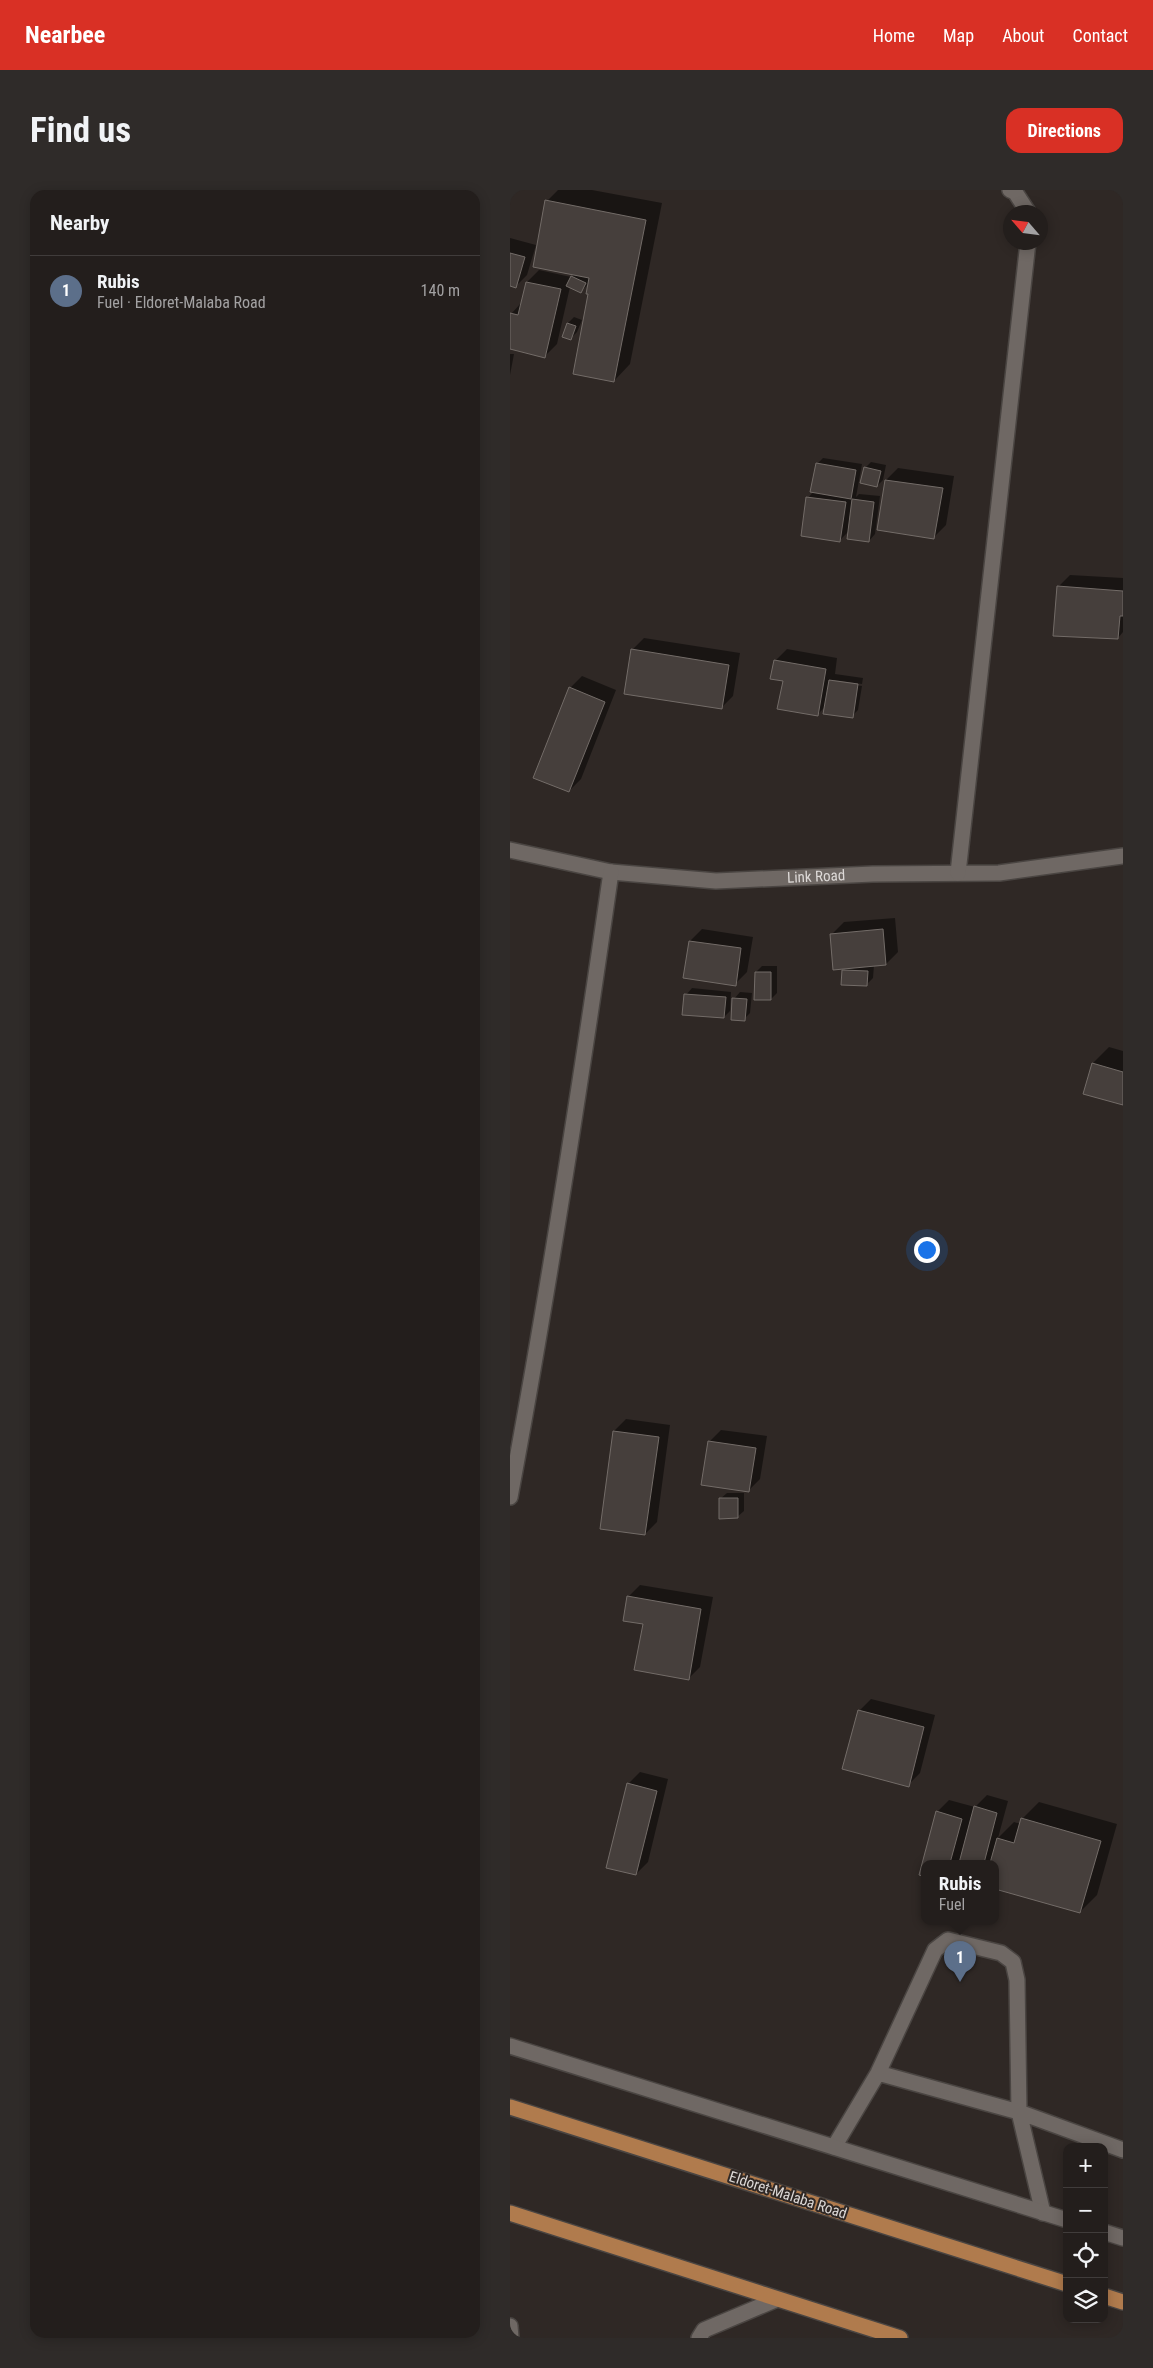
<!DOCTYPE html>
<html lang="en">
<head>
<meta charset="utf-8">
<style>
  :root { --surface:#231e1c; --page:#2f2b29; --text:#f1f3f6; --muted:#a3a2a3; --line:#403c3b; --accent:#d93025 }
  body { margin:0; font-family:"Roboto Condensed",sans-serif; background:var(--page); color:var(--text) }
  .controls { position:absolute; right:15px; bottom:15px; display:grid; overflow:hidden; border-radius:10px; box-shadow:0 2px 12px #0003 }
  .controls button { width:45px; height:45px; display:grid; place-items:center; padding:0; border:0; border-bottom:1px solid var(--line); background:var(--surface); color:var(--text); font:25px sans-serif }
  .compass { position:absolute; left:493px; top:15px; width:45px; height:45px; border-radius:50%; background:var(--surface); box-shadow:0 2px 12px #0003; rotate:298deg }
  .you { position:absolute; left:416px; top:1059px; width:18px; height:18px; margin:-12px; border:4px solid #fff; border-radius:50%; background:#1a73e8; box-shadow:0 0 0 8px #1a73e833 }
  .badge { display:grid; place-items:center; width:32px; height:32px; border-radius:50%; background:var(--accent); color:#fff; font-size:16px; font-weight:700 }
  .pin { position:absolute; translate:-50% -41px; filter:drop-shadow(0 1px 2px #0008) }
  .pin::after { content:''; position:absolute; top:26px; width:18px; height:15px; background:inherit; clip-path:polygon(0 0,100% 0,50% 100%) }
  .popup { position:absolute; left:411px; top:1670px; width:78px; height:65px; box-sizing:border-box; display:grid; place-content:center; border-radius:10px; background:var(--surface); filter:drop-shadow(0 1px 4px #0005); font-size:16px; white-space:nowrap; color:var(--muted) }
  .popup b { font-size:19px; color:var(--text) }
  .popup::after { content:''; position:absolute; left:50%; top:100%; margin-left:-10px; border:10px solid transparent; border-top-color:var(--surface) }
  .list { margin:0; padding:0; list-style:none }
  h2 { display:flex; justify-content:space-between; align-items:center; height:65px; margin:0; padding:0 20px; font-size:21px }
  h2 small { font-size:16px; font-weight:400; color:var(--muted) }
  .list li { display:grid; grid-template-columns:32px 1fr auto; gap:15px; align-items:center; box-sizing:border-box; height:70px; padding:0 20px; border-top:1px solid var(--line) }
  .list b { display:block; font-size:19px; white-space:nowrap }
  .list p { margin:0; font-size:16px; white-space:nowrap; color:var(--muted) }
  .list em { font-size:16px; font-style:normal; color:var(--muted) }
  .icon { flex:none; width:28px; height:28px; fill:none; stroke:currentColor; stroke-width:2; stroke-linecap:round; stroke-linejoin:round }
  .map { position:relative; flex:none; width:613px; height:2148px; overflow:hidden; border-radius:15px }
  header { display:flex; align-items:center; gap:30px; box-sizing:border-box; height:70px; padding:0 25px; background:var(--accent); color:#fff }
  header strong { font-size:24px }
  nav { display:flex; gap:28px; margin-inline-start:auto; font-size:18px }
  .intro { display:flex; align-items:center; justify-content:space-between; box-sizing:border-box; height:120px; padding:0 30px }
  h1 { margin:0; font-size:35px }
  .button { padding:12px 22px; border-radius:15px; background:var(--accent); color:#fff; font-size:18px; font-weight:700 }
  main { display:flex; gap:30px; padding:0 30px }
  aside { flex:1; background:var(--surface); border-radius:15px; box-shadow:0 2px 12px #0003 }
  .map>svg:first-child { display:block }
</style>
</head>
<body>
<header>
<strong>Nearbee</strong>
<nav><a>Home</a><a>Map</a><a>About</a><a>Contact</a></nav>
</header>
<div class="intro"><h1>Find us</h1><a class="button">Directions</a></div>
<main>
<aside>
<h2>Nearby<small></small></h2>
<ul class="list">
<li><span class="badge" style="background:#5c6f8a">1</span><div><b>Rubis</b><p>Fuel · Eldoret-Malaba Road</p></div><em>140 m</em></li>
</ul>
</aside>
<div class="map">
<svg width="613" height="2148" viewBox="0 0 613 2148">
  <rect width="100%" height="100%" fill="#2f2825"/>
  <path fill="#0007" d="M 48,0 L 82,0 L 152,13 L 120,174 L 104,191 L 80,103 L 79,93 L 71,102 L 60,97 L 47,154 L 35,166 L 0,158 L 1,124 L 12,112 L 17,92 L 29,80 L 61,87 L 65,84 L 37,11 Z
    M 0,48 L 26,55 L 17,85 L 5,97 L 0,95 Z
    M 64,127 L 72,130 L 67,142 L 61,148 L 58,133 Z
    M 0,164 L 4,164 L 0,185 Z
    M 313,268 L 352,274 L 346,307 L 349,304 L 370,306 L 365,344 L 359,351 L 339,341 L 329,351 L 298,308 L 304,301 L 307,274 Z
    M 361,272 L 376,275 L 373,290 L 367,296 L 355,278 Z
    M 388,278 L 444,286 L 436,335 L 424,347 L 376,290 Z
    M 560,385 L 613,388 L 613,442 L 608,448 L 548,397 Z
    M 134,448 L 230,463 L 223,506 L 211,518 L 122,460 Z
    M 277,459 L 327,468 L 325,484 L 353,488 L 352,494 L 324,490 L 324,492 L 352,496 L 348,520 L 342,526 L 316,516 L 308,524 L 274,490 L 265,471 Z
    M 72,486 L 106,500 L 71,589 L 59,601 L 60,498 Z
    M 385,728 L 388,762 L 376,774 L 364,775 L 363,788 L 357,794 L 334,781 L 337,777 L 322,744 L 334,732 Z
    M 192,739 L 243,747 L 237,782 L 225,794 L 180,751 Z
    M 252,776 L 267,776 L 267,803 L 261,809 L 246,782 Z
    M 182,798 L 221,802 L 220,821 L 214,827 L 176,805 Z
    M 230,802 L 242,803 L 240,823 L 234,829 L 224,809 Z
    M 599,857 L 613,861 L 613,914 L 583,873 Z
    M 116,1229 L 160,1235 L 147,1332 L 135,1344 L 104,1241 Z
    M 211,1240 L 257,1246 L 250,1289 L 238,1301 L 199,1252 Z
    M 217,1303 L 234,1303 L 234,1321 L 227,1327 L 210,1309 Z
    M 130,1395 L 203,1407 L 190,1477 L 178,1489 L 118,1407 Z
    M 361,1509 L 425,1525 L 410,1583 L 398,1595 L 349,1521 Z
    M 130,1582 L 158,1589 L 138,1672 L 126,1684 L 118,1594 Z
    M 477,1605 L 498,1611 L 488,1648 L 504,1632 L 511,1634 L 512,1629 L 529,1612 L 607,1634 L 587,1705 L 570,1722 L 485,1698 L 485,1673 L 415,1673 L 415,1685 L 411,1684 L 427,1622 L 439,1610 L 465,1617 Z"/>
  <path fill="#463f3c" stroke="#736c68" d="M 35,10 L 136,30 L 104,192 L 63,184 L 78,104 L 76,104 L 79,88 L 23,77 Z
    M 0,63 L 15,67 L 6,98 L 0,96 Z
    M 61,86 L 76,93 L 71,103 L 56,96 Z
    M 16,92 L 51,99 L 35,168 L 0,159 L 0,123 L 8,125 Z
    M 57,133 L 66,136 L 61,150 L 52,147 Z
    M 306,273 L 346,280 L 341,309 L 300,302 Z
    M 354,277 L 371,281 L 367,297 L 350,293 Z
    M 375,290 L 433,298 L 424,349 L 367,340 Z
    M 296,307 L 336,312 L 330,352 L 291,346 Z
    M 342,309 L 364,312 L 359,352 L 337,349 Z
    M 547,396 L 613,401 L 613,426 L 610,426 L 608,449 L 543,446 Z
    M 121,459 L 219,475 L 212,519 L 114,504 Z
    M 264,470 L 316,479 L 308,526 L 267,519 L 273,491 L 260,489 Z
    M 319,490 L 348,494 L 343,528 L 313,524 Z
    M 59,497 L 95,512 L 59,602 L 23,588 Z
    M 373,739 L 376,775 L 323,780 L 320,744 Z
    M 179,751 L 231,758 L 226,796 L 173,788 Z
    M 332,780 L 358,781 L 357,796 L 331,795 Z
    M 245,782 L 261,782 L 261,810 L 244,810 Z
    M 174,804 L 216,807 L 214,828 L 172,825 Z
    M 222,808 L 237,809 L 235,831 L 221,830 Z
    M 582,873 L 613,882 L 613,915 L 573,904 Z
    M 103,1241 L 149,1247 L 135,1345 L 90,1339 Z
    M 198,1251 L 246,1258 L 239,1302 L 191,1295 Z
    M 209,1308 L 228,1308 L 228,1328 L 209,1329 Z
    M 117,1406 L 191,1419 L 179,1490 L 124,1480 L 133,1434 L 113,1431 Z
    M 348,1520 L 414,1537 L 399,1597 L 332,1579 Z
    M 117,1593 L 147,1601 L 126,1685 L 96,1678 Z
    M 464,1616 L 487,1623 L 474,1673 L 449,1673 Z
    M 426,1621 L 452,1629 L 440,1673 L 415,1673 L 415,1687 L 409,1685 Z
    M 511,1628 L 591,1651 L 570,1723 L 485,1699 L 485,1673 L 480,1673 L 487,1648 L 504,1653 Z"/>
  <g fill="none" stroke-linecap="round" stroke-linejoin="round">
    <defs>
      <path id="service" d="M 368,1883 L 509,1922 L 613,1960
        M 324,1957 L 368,1883 L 425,1760 L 438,1750 L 491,1763 L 503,1772 L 507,1790 L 509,1922 L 533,2023
        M 0,2136 L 1,2148
        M 189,2148 L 194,2140 L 265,2110"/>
      <g id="minor">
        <path d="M 500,0 L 505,2 L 518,22"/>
        <path id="s1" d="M 0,660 L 101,682 L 206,691 L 363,684 L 489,683 L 613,666"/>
        <path d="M 448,683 L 518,52"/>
        <path d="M 0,1307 C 39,1099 71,891 101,682"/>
        <path d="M 0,1856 L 557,2030"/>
        <path d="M 594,2042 L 613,2048"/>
      </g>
      <path id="trunk" d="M 0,1917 L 557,2094
        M 0,2023 L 390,2148
        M 594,2106 L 613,2112"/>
    </defs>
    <use href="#service" stroke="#4a4542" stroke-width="18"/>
    <use href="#minor" stroke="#4a4542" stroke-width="18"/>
    <use href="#trunk" stroke="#4a4542" stroke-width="18"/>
    <use href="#service" stroke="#6f6864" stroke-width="15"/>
    <use href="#minor" stroke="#6f6864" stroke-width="15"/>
    <use href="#trunk" stroke="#b07b4d" stroke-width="15"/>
  </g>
  <g text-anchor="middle" stroke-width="4" stroke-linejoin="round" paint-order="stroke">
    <g font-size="15" fill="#ddd9d7" stroke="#2f2825">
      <text dy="5" stroke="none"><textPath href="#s1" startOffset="309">Link Road</textPath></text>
      <text transform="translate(278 2005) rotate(18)" y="5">Eldoret-Malaba Road</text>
    </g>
  </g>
</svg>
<div class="controls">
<button>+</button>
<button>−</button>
<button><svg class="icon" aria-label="locate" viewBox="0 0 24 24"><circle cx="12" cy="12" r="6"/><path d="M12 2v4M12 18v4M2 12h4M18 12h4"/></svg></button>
<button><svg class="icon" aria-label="layers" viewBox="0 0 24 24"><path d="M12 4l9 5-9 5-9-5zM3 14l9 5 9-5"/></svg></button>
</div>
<svg class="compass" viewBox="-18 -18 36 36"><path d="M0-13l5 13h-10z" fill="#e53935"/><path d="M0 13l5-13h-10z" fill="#a3a2a3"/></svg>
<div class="you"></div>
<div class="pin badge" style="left:450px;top:1792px;background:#5c6f8a">1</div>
<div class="popup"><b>Rubis</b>Fuel</div>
</div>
</main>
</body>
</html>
